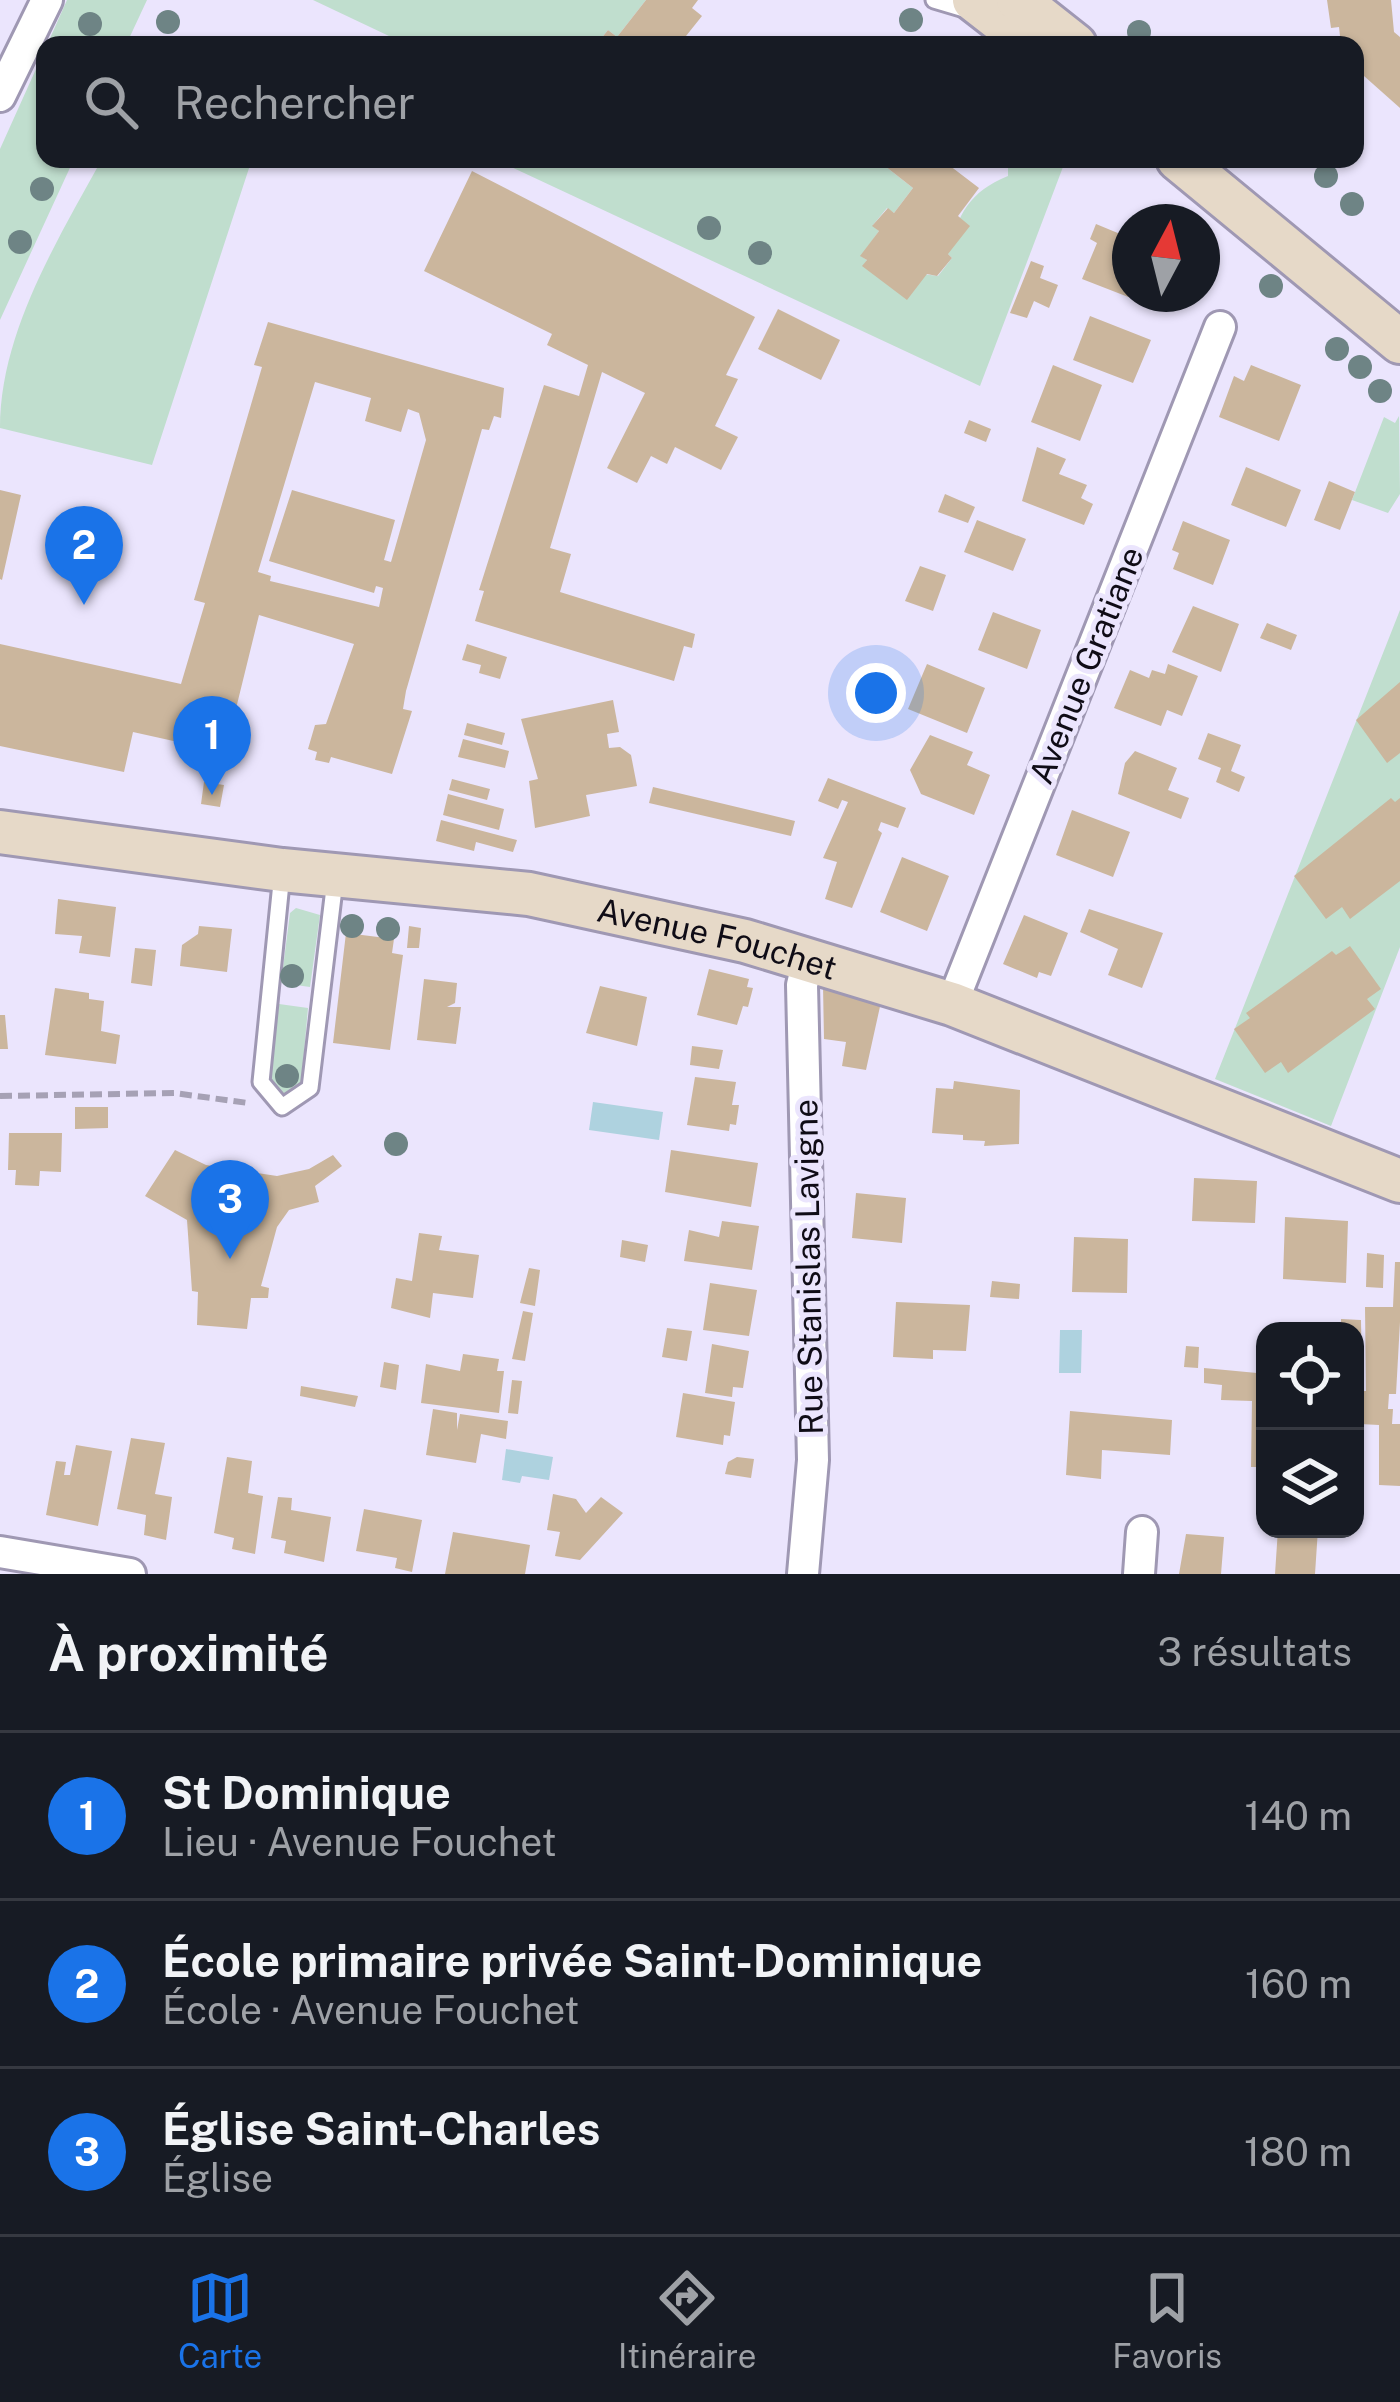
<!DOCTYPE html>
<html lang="fr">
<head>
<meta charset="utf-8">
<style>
  :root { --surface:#171b24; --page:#20242c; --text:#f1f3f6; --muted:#9ea1a6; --line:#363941; --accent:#1a73e8 }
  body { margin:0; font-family:"Public Sans",sans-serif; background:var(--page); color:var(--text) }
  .controls { position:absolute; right:36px; bottom:36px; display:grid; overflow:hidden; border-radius:24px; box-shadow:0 3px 9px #0004 }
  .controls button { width:108px; height:108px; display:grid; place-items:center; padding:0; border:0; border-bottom:3px solid var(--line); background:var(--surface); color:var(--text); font:60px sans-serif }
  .compass { position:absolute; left:1112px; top:204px; width:108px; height:108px; border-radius:50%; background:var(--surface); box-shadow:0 3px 9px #0004; rotate:7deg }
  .you { position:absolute; left:876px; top:693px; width:42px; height:42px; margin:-30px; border:9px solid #fff; border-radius:50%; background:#1a73e8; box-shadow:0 0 0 18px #1a73e833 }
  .badge { display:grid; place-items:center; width:78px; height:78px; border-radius:50%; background:var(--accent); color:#fff; font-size:39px; font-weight:700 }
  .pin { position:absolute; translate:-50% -99px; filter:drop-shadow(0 3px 6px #0008) }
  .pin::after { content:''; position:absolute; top:63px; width:42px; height:36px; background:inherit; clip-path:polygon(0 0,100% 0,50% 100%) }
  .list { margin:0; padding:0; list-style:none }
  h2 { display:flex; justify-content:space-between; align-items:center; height:156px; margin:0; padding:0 48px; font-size:51px }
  h2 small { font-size:39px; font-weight:400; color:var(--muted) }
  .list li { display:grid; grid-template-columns:78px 1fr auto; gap:36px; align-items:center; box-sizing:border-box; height:168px; padding:0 48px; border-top:3px solid var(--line) }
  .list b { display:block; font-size:45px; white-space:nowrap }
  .list p { margin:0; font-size:39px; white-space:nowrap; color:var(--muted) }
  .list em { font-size:39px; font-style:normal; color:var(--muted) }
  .icon { flex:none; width:66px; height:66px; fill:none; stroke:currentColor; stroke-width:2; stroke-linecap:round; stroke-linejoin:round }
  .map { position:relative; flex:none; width:1400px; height:1574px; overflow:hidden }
  .search { position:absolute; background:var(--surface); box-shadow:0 3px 9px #0004; left:36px; right:36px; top:36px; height:132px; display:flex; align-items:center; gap:30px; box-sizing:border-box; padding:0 42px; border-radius:24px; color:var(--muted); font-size:45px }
  .sheet { height:660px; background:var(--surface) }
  nav { display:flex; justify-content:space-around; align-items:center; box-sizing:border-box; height:168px; border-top:3px solid var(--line); background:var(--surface); font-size:33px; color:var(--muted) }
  nav a { display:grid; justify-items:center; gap:6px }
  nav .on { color:var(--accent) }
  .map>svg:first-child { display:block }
</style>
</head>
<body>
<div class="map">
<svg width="1400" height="1574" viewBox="0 0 1400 1574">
  <rect width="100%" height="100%" fill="#ebe5fd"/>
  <path fill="#c0dece" d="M 67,0 L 147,0 L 126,45 L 47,45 Z
    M 313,0 L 646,0 L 617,37 L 608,30 L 596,45 L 408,45 Z
    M 45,49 L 45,159 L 74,159 L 0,320 L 0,149 Z
    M 102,159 L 252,159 L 152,465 L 0,428 C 0,333 57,241 102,159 Z
    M 494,159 L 863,159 L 871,165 L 876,159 L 913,188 L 894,213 L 887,208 L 873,225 L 879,231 L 861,256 L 867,260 L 863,266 L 938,276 L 952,258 L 948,254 C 958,214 969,192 1008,176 L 1008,159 L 1066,159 L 980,386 Z
    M 1399,416 L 1400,494 L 1388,513 L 1352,500 L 1384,417 L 1395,423 Z
    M 1400,610 L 1400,947 L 1331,1126 L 1215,1079 Z
    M 296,908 L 320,915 L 310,987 L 281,983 L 290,913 Z
    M 279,1004 L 308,1008 L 301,1086 L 291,1095 L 280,1094 L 270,1083 Z"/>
  <path fill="#aed2df" d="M 593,1102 L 663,1112 L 659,1140 L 589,1130 Z
    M 1060,1330 L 1082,1330 L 1081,1373 L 1059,1373 Z
    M 506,1449 L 553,1457 L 549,1480 L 522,1476 L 520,1483 L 502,1480 Z"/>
  <path fill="#cbb69d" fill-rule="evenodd" d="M 646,0 L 698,0 L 692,8 L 702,16 L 682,41 L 687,45 L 596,45 L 608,30 L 617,37 Z
    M 1327,0 L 1391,0 L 1394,32 L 1400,37 L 1400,108 L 1355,68 L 1355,45 L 1341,45 L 1339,27 L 1331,28 Z
    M 876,159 L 941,159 L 979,188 L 958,216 L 970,226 L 948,254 L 952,258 L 937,276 L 927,274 L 907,300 L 862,266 L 867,260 L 860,256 L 879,231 L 872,226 L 888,208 L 894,213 L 913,188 Z
    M 472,171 L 755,317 L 726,375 L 738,379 L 715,426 L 738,437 L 721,470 L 675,447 L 667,464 L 651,456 L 637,483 L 607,468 L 645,393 L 602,372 L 550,548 L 571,554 L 560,592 L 695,634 L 692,648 L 684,646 L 674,681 L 475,621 L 484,591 L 479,590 L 544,385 L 579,396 L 588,365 L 547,345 L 552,334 L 424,271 Z
    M 1096,224 L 1125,236 L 1119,251 L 1130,255 L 1130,294 L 1139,294 L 1136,300 L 1082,279 L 1097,243 L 1090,239 Z
    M 1031,261 L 1044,266 L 1040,278 L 1058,285 L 1049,308 L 1034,301 L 1027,318 L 1010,313 Z
    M 778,309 L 840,340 L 821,380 L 758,349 Z
    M 1090,316 L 1151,340 L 1133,383 L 1073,360 Z
    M 268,322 L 504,388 L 501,418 L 494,416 L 489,430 L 482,429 L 406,691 L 403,709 L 412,711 L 392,774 L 331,757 L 329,763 L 315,760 L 317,752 L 308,749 L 315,725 L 326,724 L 354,644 L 259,615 L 229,737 L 199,731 L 196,746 L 133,732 L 124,772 L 0,746 L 0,644 L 181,684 L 205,603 L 194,600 L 262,367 L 254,365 ZM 315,382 L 371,398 L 365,421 L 401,432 L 408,409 L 419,413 L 426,440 L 391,562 L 384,560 L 395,520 L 292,490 L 269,561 L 374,593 L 376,586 L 383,588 L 379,607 L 270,581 L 271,576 L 258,572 Z
    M 1053,365 L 1102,385 L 1080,441 L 1031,422 Z
    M 1251,365 L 1301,385 L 1279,441 L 1219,417 L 1234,376 L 1244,381 Z
    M 969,420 L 991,429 L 986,442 L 964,433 Z
    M 1037,447 L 1066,459 L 1059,474 L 1087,485 L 1081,498 L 1093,504 L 1084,525 L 1022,501 Z
    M 1246,467 L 1301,490 L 1286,527 L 1231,505 Z
    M 1329,481 L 1355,492 L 1340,530 L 1314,520 Z
    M 0,490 L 21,495 L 2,580 L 0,579 Z
    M 945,494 L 975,507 L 968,523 L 938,512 Z
    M 977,520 L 1026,539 L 1013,571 L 964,552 Z
    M 1183,521 L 1230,540 L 1213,585 L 1173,569 L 1179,553 L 1172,550 Z
    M 920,566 L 946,575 L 933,611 L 905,601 Z
    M 1193,606 L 1239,624 L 1221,672 L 1172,652 Z
    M 993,612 L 1041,630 L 1027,669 L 978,650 Z
    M 1267,623 L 1297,635 L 1291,650 L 1260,638 Z
    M 467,644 L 507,657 L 500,679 L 479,673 L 481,665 L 462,660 Z
    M 927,664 L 985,688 L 967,733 L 908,709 Z
    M 1168,664 L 1198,676 L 1182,716 L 1167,710 L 1161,726 L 1114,708 L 1130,670 L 1149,678 L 1152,670 L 1165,674 Z
    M 1400,682 L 1400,753 L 1387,763 L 1356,720 Z
    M 613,700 L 619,732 L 607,734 L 609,748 L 620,747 L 631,755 L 637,786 L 586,795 L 590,816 L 535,828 L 529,781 L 538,779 L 521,719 Z
    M 467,723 L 505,733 L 502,745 L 464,735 Z
    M 1208,733 L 1241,745 L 1231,771 L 1245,777 L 1239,792 L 1216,782 L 1221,768 L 1198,759 Z
    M 930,735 L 973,752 L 967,765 L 990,775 L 974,815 L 921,794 L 910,770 Z
    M 463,739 L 509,751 L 505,768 L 458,757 Z
    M 1135,751 L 1177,768 L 1168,790 L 1189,798 L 1181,819 L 1118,794 L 1125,763 Z
    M 828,778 L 906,808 L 898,828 L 881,822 L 878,830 L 882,833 L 852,908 L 825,899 L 837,862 L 823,858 L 848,802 L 842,800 L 838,809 L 818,801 Z
    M 452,779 L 490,789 L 487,800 L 449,790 Z
    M 204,782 L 224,785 L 220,807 L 201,804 Z
    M 653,787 L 795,821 L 791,836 L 649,803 Z
    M 448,794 L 504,809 L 499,830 L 443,815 Z
    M 1391,798 L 1395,802 L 1400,798 L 1400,881 L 1350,919 L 1342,907 L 1326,919 L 1294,876 Z
    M 1072,810 L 1130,832 L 1113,877 L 1056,855 Z
    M 441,820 L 517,840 L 513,852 L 476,842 L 474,851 L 436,841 Z
    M 902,857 L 949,876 L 927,931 L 880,912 Z
    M 58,899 L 116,907 L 110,957 L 79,953 L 82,936 L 55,934 Z
    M 1089,909 L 1163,933 L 1142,988 L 1108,975 L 1118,949 L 1080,932 Z
    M 1024,915 L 1068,933 L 1051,976 L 1039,972 L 1037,978 L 1003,964 Z
    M 199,926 L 232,929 L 227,972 L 180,966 L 182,945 L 198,934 Z
    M 409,926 L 421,928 L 419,948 L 407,948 Z
    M 346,933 L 394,939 L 392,953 L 403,955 L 390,1050 L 333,1043 Z
    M 1350,946 L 1381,989 L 1367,999 L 1375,1009 L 1288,1073 L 1281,1062 L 1265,1073 L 1234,1029 L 1250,1018 L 1246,1013 L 1332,951 L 1336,955 Z
    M 135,948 L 156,950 L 152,986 L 131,983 Z
    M 709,969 L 749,979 L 747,987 L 753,988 L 748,1007 L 743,1006 L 737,1025 L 697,1015 Z
    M 424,979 L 457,983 L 455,1003 L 447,1007 L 461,1007 L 456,1044 L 417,1040 Z
    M 600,986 L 647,997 L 637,1046 L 586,1033 Z
    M 823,986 L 881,1002 L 866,1070 L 842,1066 L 846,1042 L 824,1039 Z
    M 55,988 L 89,993 L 89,999 L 104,1001 L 101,1031 L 120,1035 L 116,1064 L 45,1055 Z
    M 0,1015 L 5,1015 L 8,1049 L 0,1049 Z
    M 692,1046 L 723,1050 L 719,1069 L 690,1065 Z
    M 695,1077 L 736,1082 L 732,1105 L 739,1105 L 736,1125 L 730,1124 L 729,1131 L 687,1125 Z
    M 954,1081 L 1020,1090 L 1019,1144 L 984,1146 L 985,1141 L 963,1140 L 963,1135 L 932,1133 L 936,1088 L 953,1089 Z
    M 75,1107 L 108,1107 L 108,1128 L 75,1129 Z
    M 9,1133 L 62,1133 L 61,1172 L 40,1171 L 39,1186 L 15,1185 L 16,1170 L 8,1170 Z
    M 175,1150 L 206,1165 L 277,1176 L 309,1169 L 333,1155 L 342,1166 L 315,1186 L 319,1202 L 289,1210 L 277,1227 L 261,1286 L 269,1288 L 268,1298 L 251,1298 L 247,1329 L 197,1325 L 198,1292 L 192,1291 L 187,1220 L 145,1196 Z
    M 671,1150 L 758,1163 L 751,1207 L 665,1192 Z
    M 1194,1178 L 1257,1181 L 1255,1223 L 1192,1221 Z
    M 856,1193 L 906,1198 L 902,1243 L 852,1238 Z
    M 1285,1217 L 1348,1221 L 1346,1283 L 1283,1279 Z
    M 722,1221 L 759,1226 L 752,1270 L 684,1261 L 689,1230 L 719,1237 Z
    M 419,1233 L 442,1236 L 439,1250 L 479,1255 L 473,1298 L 433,1293 L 430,1318 L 391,1308 L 396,1278 L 412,1281 Z
    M 1074,1237 L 1128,1239 L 1127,1293 L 1072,1292 Z
    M 622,1240 L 648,1245 L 645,1262 L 620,1257 Z
    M 1367,1253 L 1384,1255 L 1383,1288 L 1366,1287 Z
    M 1395,1262 L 1400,1262 L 1400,1322 L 1396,1394 L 1389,1394 L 1388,1409 L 1393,1409 L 1392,1424 L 1400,1424 L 1400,1486 L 1379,1485 L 1379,1425 L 1360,1424 L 1361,1404 L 1355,1403 L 1355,1331 L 1341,1331 L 1341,1319 L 1361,1320 L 1362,1391 L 1366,1391 L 1365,1307 L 1393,1307 Z
    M 529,1268 L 540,1270 L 535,1306 L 520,1303 Z
    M 992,1281 L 1020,1284 L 1019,1299 L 990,1297 Z
    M 710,1283 L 757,1290 L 749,1336 L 703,1330 Z
    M 896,1302 L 970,1305 L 966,1351 L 933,1350 L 933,1359 L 893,1357 Z
    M 523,1311 L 533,1313 L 525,1361 L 512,1359 Z
    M 667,1328 L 692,1331 L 687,1361 L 662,1357 Z
    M 712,1344 L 749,1351 L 743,1388 L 733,1387 L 732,1397 L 705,1393 Z
    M 1186,1346 L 1199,1347 L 1198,1368 L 1184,1367 Z
    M 463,1354 L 499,1359 L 497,1371 L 504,1371 L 499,1413 L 421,1403 L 426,1364 L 460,1371 Z
    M 384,1362 L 399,1365 L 396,1390 L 380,1387 Z
    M 1204,1368 L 1257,1373 L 1257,1389 L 1265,1389 L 1265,1467 L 1251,1467 L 1252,1401 L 1221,1400 L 1222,1385 L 1204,1383 Z
    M 512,1380 L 522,1381 L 518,1414 L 508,1413 Z
    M 301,1386 L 358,1396 L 355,1407 L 300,1396 Z
    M 683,1393 L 735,1402 L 730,1436 L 724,1435 L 723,1445 L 676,1437 Z
    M 433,1409 L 457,1413 L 457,1430 L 460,1414 L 508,1421 L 506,1439 L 481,1434 L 476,1463 L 426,1455 Z
    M 1070,1411 L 1172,1420 L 1170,1455 L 1102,1450 L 1101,1479 L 1066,1475 Z
    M 131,1438 L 165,1443 L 155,1494 L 172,1497 L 166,1540 L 144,1535 L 146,1515 L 117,1509 Z
    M 76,1445 L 112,1451 L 98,1526 L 46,1515 L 56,1461 L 66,1462 L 64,1475 L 70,1475 Z
    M 227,1457 L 252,1461 L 248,1493 L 263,1496 L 255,1554 L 232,1549 L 234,1538 L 214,1533 Z
    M 737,1457 L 754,1459 L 751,1478 L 725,1474 L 728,1462 Z
    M 553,1494 L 576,1499 L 586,1513 L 601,1497 L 623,1513 L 580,1560 L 555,1556 L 560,1532 L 547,1530 Z
    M 278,1497 L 292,1498 L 291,1510 L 331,1517 L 324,1562 L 284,1553 L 286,1541 L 271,1538 Z
    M 364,1509 L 422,1520 L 412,1572 L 395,1568 L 397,1558 L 356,1551 Z
    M 1278,1529 L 1318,1529 L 1315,1574 L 1275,1574 Z
    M 453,1532 L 530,1545 L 525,1574 L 445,1574 Z
    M 1186,1534 L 1224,1537 L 1221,1574 L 1179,1574 Z"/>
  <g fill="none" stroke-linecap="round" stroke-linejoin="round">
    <defs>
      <path id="lane" d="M 934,0 L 971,11
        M 282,873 L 261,1082 L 282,1107 L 310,1088 L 335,880"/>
      <path id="street" d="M 0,96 L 47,0
        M 952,1004 L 1220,327
        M 0,1552 L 130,1574
        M 803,1574 L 813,1460 L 802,985 L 808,960
        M 1139,1574 L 1142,1532"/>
      <g id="secondary">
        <path d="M 974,0 L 1032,45"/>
        <path d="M 1018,0 L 1075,45"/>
        <path d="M 1178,159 L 1400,342"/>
        <path id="s1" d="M 0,832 L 282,870 L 529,894 L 745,941 L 952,1004 L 1400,1181"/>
      </g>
    </defs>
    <use href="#lane" stroke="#9f98b3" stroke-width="21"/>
    <use href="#street" stroke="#9f98b3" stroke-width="36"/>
    <use href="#secondary" stroke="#9f98b3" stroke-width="48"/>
    <path stroke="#a6a1b5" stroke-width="6" stroke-dasharray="12 6" stroke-linecap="butt" d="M 0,1096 L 174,1093 L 248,1103"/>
    <use href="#lane" stroke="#fff" stroke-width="15"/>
    <use href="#street" stroke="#fff" stroke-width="30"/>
    <use href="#secondary" stroke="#e6d9c8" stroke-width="42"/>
  </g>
  <g fill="#6e8485">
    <circle cx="911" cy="20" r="12"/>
    <circle cx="168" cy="22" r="12"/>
    <circle cx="90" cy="24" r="12"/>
    <circle cx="1139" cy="32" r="12"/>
    <circle cx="1326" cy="176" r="12"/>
    <circle cx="42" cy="189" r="12"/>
    <circle cx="1352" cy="204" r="12"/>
    <circle cx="709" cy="228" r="12"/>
    <circle cx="20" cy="242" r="12"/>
    <circle cx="760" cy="253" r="12"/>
    <circle cx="1271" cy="286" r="12"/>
    <circle cx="1337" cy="349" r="12"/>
    <circle cx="1360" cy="367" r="12"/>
    <circle cx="1380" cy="391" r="12"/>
    <circle cx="352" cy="926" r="12"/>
    <circle cx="388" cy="929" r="12"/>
    <circle cx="292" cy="976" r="12"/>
    <circle cx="287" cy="1076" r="12"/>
    <circle cx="396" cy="1144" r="12"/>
  </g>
  <g text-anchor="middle" stroke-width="10" stroke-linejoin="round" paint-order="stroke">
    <g font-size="33" fill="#0f0c16" stroke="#ebe5fd">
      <text transform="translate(1086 665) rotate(-68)" y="12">Avenue Gratiane</text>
      <text dy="12" stroke="none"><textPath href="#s1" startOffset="726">Avenue Fouchet</textPath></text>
      <text transform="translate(808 1267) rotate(-91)" y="12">Rue Stanislas Lavigne</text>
    </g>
  </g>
</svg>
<div class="controls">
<button><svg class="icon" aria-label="locate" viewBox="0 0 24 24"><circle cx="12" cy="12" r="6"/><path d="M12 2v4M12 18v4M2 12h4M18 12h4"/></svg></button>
<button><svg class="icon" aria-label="layers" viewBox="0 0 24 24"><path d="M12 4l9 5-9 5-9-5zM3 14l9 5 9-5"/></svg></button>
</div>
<svg class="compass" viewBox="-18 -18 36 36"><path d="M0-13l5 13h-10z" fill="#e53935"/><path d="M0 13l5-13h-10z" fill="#9ea1a6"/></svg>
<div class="you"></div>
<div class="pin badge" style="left:212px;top:795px">1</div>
<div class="pin badge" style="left:84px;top:605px">2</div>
<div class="pin badge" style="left:230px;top:1259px">3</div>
<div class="search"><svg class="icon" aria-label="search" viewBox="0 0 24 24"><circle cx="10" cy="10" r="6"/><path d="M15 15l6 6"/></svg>Rechercher</div>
</div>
<section class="sheet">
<h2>À proximité<small>3 résultats</small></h2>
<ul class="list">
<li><span class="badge">1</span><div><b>St Dominique</b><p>Lieu · Avenue Fouchet</p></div><em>140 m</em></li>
<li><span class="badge">2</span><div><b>École primaire privée Saint-Dominique</b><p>École · Avenue Fouchet</p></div><em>160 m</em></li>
<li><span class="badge">3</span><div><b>Église Saint-Charles</b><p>Église</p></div><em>180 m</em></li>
</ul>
</section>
<nav>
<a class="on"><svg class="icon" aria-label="map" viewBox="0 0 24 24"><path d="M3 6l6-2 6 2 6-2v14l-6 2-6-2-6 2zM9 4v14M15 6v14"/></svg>Carte</a>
<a><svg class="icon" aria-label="directions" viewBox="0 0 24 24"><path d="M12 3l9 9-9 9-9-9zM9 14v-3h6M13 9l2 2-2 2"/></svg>Itinéraire</a>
<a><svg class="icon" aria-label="saved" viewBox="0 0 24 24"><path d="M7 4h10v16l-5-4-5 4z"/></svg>Favoris</a>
</nav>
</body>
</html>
